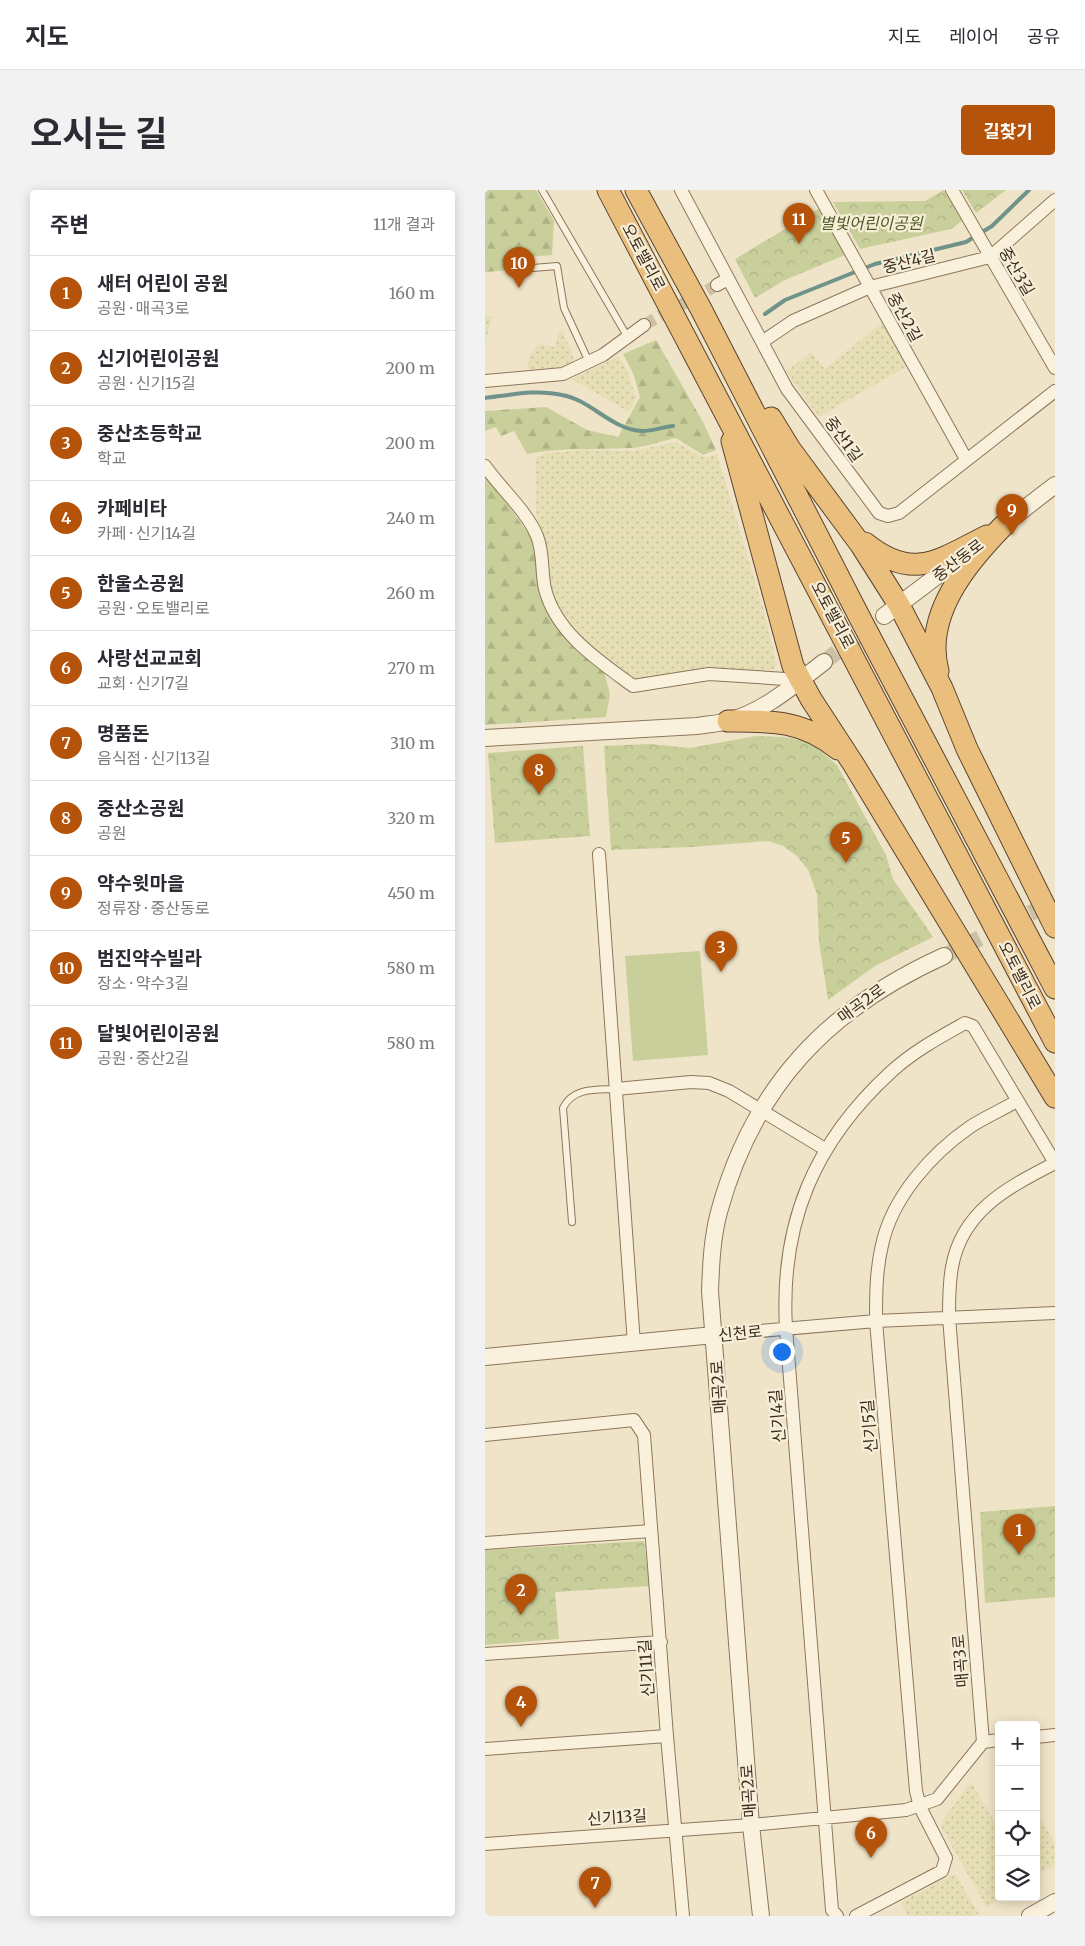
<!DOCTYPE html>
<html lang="ko">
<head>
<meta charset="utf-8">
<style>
  :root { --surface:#fff; --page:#f2f2f3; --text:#2b2b33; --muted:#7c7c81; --line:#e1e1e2; --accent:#b45309 }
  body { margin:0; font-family:Merriweather,"Noto Sans KR",serif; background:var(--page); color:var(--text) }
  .controls { position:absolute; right:15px; bottom:15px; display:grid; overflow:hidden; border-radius:5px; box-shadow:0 2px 12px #0003 }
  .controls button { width:45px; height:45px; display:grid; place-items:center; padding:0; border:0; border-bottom:1px solid var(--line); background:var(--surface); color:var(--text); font:25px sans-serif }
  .you { position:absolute; left:296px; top:1161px; width:18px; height:18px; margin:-12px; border:4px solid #fff; border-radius:50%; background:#1a73e8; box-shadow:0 0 0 8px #1a73e833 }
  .badge { display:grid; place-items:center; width:32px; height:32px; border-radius:50%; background:var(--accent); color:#fff; font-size:16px; font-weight:700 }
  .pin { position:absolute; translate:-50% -41px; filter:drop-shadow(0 1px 2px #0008) }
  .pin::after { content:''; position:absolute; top:26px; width:18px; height:15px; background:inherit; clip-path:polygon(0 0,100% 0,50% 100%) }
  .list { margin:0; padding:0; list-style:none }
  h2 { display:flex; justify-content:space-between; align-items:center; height:65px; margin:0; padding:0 20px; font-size:21px }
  h2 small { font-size:16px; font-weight:400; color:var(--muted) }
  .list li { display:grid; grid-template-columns:32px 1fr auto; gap:15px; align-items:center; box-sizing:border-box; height:75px; padding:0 20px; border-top:1px solid var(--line) }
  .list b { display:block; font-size:19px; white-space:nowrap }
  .list p { margin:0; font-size:16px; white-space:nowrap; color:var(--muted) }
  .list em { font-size:16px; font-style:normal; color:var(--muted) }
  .icon { flex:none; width:28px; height:28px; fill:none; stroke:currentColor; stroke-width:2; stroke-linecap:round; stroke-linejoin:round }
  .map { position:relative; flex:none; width:570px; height:1726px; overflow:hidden; border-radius:5px }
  header { display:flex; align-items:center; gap:30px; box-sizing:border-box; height:70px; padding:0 25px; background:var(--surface); border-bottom:1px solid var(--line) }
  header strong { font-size:24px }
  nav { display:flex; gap:28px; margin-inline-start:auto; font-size:18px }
  .intro { display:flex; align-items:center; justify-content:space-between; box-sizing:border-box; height:120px; padding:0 30px }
  h1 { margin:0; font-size:35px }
  .button { padding:12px 22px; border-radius:5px; background:var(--accent); color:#fff; font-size:18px; font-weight:700 }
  main { display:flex; gap:30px; padding:0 30px }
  aside { flex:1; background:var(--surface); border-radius:5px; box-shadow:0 2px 12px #0003 }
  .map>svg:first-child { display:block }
</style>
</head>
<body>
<header>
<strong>지도</strong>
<nav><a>지도</a><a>레이어</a><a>공유</a></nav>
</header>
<div class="intro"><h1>오시는 길</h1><a class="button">길찾기</a></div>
<main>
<aside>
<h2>주변<small>11개 결과</small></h2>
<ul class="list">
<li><span class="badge">1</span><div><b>새터 어린이 공원</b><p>공원 · 매곡3로</p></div><em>160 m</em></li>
<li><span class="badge">2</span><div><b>신기어린이공원</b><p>공원 · 신기15길</p></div><em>200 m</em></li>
<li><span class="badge">3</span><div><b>중산초등학교</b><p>학교</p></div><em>200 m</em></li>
<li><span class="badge">4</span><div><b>카페비타</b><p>카페 · 신기14길</p></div><em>240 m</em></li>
<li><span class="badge">5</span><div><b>한울소공원</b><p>공원 · 오토밸리로</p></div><em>260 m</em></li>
<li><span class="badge">6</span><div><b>사랑선교교회</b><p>교회 · 신기7길</p></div><em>270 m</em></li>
<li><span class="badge">7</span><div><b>명품돈</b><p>음식점 · 신기13길</p></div><em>310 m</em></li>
<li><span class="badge">8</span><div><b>중산소공원</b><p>공원</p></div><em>320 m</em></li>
<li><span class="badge">9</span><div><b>약수윗마을</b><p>정류장 · 중산동로</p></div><em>450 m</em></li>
<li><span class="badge">10</span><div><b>범진약수빌라</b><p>장소 · 약수3길</p></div><em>580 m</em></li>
<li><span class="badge">11</span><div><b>달빛어린이공원</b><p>공원 · 중산2길</p></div><em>580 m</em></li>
</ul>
</aside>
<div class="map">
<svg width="570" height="1726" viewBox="0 0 570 1726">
  <defs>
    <pattern id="farmland-dots" width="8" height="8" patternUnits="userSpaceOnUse" patternTransform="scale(1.25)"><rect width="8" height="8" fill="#e6deb5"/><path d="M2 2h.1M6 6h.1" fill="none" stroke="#c6bf9b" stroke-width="1.8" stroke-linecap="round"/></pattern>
    <pattern id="forest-firs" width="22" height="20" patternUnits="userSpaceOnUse" patternTransform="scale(1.25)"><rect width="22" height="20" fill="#c9cf9b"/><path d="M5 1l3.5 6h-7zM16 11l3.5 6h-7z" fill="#aeb285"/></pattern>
    <pattern id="park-crowns" width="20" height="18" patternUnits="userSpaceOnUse" patternTransform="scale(1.25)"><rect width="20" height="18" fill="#c9cf9b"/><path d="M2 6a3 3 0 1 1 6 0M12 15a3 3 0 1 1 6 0" fill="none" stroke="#aeb285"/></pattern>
  </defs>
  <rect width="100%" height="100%" fill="#f0e4c8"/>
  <path fill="url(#farmland-dots)" d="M 0,125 L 7,127 L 0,154 Z
    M 397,133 L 422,176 L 334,227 L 308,192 L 302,181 L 326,162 L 340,179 Z
    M 77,139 L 90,172 L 78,177 L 42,180 L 45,164 L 53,154 L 70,157 L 73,144 Z
    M 134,166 L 144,185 L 151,209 L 144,222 L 87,189 Z
    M 191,252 L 220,268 L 232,264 L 278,418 L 292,475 L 285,482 L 149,490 L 113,464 L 77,427 L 68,410 L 51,321 L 51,267 L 64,263 L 99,260 L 148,261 Z
    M 486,1592 L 514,1639 L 514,1707 L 517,1707 L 502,1718 L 456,1637 L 458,1630 Z
    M 552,1622 L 570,1654 L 570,1675 L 551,1685 Z
    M 470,1684 L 494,1724 L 490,1726 L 423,1726 L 416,1712 Z"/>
  <path fill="url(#forest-firs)" d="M 0,0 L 51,0 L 69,31 L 67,65 L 31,68 L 24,80 L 0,82 Z
    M 171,150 L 218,232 L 231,260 L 218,265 L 191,248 C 176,251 161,257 146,258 C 111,260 77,257 42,264 L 29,241 L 16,246 L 11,237 L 0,241 L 0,221 L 61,217 L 102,240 L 133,247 L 155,207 L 148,183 L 138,164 Z
    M 0,283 L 48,350 L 52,366 L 53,394 L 119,481 L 125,504 L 121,527 L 0,535 Z"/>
  <path fill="url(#park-crowns)" d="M 459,0 L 477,31 L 466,39 L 375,59 L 348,12 L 440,11 Z
    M 477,0 L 521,0 L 491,23 Z
    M 335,18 L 360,65 L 300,90 L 270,108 L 250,69 Z
    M 271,546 L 299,547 L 325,552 L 352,575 L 401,665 L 408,689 L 448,747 L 390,776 L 343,810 L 334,752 L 332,704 L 323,680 L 312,666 L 298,656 L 283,651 L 207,657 L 126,660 L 119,556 L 165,554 L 205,558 Z
    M 98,556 L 105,646 L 10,653 L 3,563 Z
    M 570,1316 L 570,1407 L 500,1413 L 495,1322 Z
    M 159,1351 L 165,1396 L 70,1402 L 74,1449 L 0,1455 L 0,1360 Z"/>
  <path fill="#c9cf9b" d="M 215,761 L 223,865 L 148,871 L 140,766 Z"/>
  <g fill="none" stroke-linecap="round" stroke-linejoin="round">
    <path stroke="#6f938a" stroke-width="4" d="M 280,124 L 300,110 L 390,74 L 481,52 L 507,36 L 544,0
      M 0,208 C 25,205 52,199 77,205 C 106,210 127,240 157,241 C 167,241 178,237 188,236"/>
    <path stroke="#ccc0a6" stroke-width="12" stroke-dasharray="12 6" stroke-linecap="butt" d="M 159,135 L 232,95"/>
    <path stroke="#ccc0a6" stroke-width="16" stroke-dasharray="16 8" stroke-linecap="butt" d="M 339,472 L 399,426
      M 459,766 L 570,711"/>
    <defs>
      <path id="service" d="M 57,0 L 142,146
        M 36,79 L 72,76 L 79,118 L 104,172
        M 87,1032 L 78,918 C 88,897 111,900 131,899"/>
      <path id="minor" d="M 196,0 L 302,199 L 394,323 L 403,326 L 414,323 L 570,201
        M 331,0 L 481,269
        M 467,0 L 570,178
        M 232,95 L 243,89
        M 277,152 L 308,131 L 385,97 L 505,67 L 570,10
        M 0,191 L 78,184 L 118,165 L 159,135
        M 0,276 C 16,299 41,320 52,346 C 59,363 56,382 60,399 C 71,443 114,471 148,496 L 224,484 L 316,490
        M 114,664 L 149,1154
        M 131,899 L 206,892 L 224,893 L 244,901 L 340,959
        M 229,1145 L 391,1131 L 570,1123
        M 0,1245 L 149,1230 L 159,1245 L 182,1546 L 198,1726
        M 0,1353 L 166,1341
        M 0,1464 L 176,1452
        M 551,1547 L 570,1545
        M 498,1552 L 514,1550
        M 0,1559 L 182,1546
        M 0,1654 L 266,1635 L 421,1620 L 452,1609 L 498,1552 L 464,1127 C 464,1110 464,1093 467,1077 C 477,1020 524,997 570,973
        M 352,1726 L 347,1720 L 301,1138 C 295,1033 329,952 407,881 C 429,861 455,847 480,833 L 488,836 L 570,973
        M 371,1726 L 457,1681 L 461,1668 L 435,1617 L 431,1601 L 391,1131 C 391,1105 391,1080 397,1055 C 407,1008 446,964 485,937 C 500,927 517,920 532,911"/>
      <path id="tertiary" d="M 508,343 L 570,295
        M 399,426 L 481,364
        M 0,548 L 212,536 C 222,534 233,534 243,531 C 279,522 310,494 339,472
        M 0,1167 L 229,1145
        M 276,1726 L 266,1635 L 225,1101 C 226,1075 227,1048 234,1022 C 268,897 342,819 459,766
        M 545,1726 L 570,1712"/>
      <path id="trunk" d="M 123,0 L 570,852
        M 151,0 L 216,119 L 376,430 L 570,798
        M 286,228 L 305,259 L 376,355 L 414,415 L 457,498 L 482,559 L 570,737
        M 247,251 L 308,476 L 326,509 L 369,575 L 570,907
        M 380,353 C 428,392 454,370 502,346
        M 453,481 C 438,425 482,373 518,336
        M 243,531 C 287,531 317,530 353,559"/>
    </defs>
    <use href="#service" stroke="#8d765c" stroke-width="8"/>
    <use href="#minor" stroke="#8d765c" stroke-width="14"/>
    <use href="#tertiary" stroke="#8d765c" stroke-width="18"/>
    <use href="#trunk" stroke="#5b4430" stroke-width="23"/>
    <use href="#service" stroke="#faf1dc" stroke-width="6"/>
    <use href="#minor" stroke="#faf1dc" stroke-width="12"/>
    <use href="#tertiary" stroke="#faf1dc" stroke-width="16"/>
    <use href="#trunk" stroke="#eabe7c" stroke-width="21"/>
  </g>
  <g text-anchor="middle" stroke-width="4.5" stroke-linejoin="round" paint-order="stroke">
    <g font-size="16" font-style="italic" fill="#4d5a26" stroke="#f7eed8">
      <text x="386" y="39">별빛어린이공원</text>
    </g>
    <g font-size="16" fill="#3d2e20" stroke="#f7eed8">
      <text transform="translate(159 67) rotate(62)" y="6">오토밸리로</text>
      <text transform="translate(424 71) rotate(-14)" y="6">중산4길</text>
      <text transform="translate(532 81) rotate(60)" y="6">중산3길</text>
      <text transform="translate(420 127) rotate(61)" y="6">중산2길</text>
      <text transform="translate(359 249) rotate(54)" y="6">중산1길</text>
      <text transform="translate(473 370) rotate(-37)" y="6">중산동로</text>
      <text transform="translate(348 425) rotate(62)" y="6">오토밸리로</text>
      <text transform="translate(535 785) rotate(63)" y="6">오토밸리로</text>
      <text transform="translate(376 813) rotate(-36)" y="6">매곡2로</text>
      <text transform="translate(255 1143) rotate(-6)" y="6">신천로</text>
      <text transform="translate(233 1197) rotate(-94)" y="6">매곡2로</text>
      <text transform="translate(292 1226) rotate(-95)" y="6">신기4길</text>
      <text transform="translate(384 1236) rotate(-95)" y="6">신기5길</text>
      <text transform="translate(475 1471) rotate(-95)" y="6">매곡3로</text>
      <text transform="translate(161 1478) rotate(-94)" y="6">신기11길</text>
      <text transform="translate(263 1601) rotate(-94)" y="6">매곡2로</text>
      <text transform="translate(132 1627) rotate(-4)" y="6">신기13길</text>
    </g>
  </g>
</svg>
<div class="controls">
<button>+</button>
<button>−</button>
<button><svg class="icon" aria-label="locate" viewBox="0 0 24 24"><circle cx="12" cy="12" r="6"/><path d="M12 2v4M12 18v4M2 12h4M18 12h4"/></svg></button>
<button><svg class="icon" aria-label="layers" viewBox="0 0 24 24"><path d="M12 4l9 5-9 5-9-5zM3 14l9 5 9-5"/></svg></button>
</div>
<div class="you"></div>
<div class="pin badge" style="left:534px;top:1365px">1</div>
<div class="pin badge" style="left:36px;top:1425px">2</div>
<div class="pin badge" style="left:236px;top:782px">3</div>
<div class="pin badge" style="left:36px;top:1537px">4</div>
<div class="pin badge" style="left:361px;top:673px">5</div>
<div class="pin badge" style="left:386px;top:1668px">6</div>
<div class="pin badge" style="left:110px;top:1718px">7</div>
<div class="pin badge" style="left:54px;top:605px">8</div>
<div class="pin badge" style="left:527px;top:345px">9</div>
<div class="pin badge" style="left:34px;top:98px">10</div>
<div class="pin badge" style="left:314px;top:54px">11</div>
</div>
</main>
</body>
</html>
